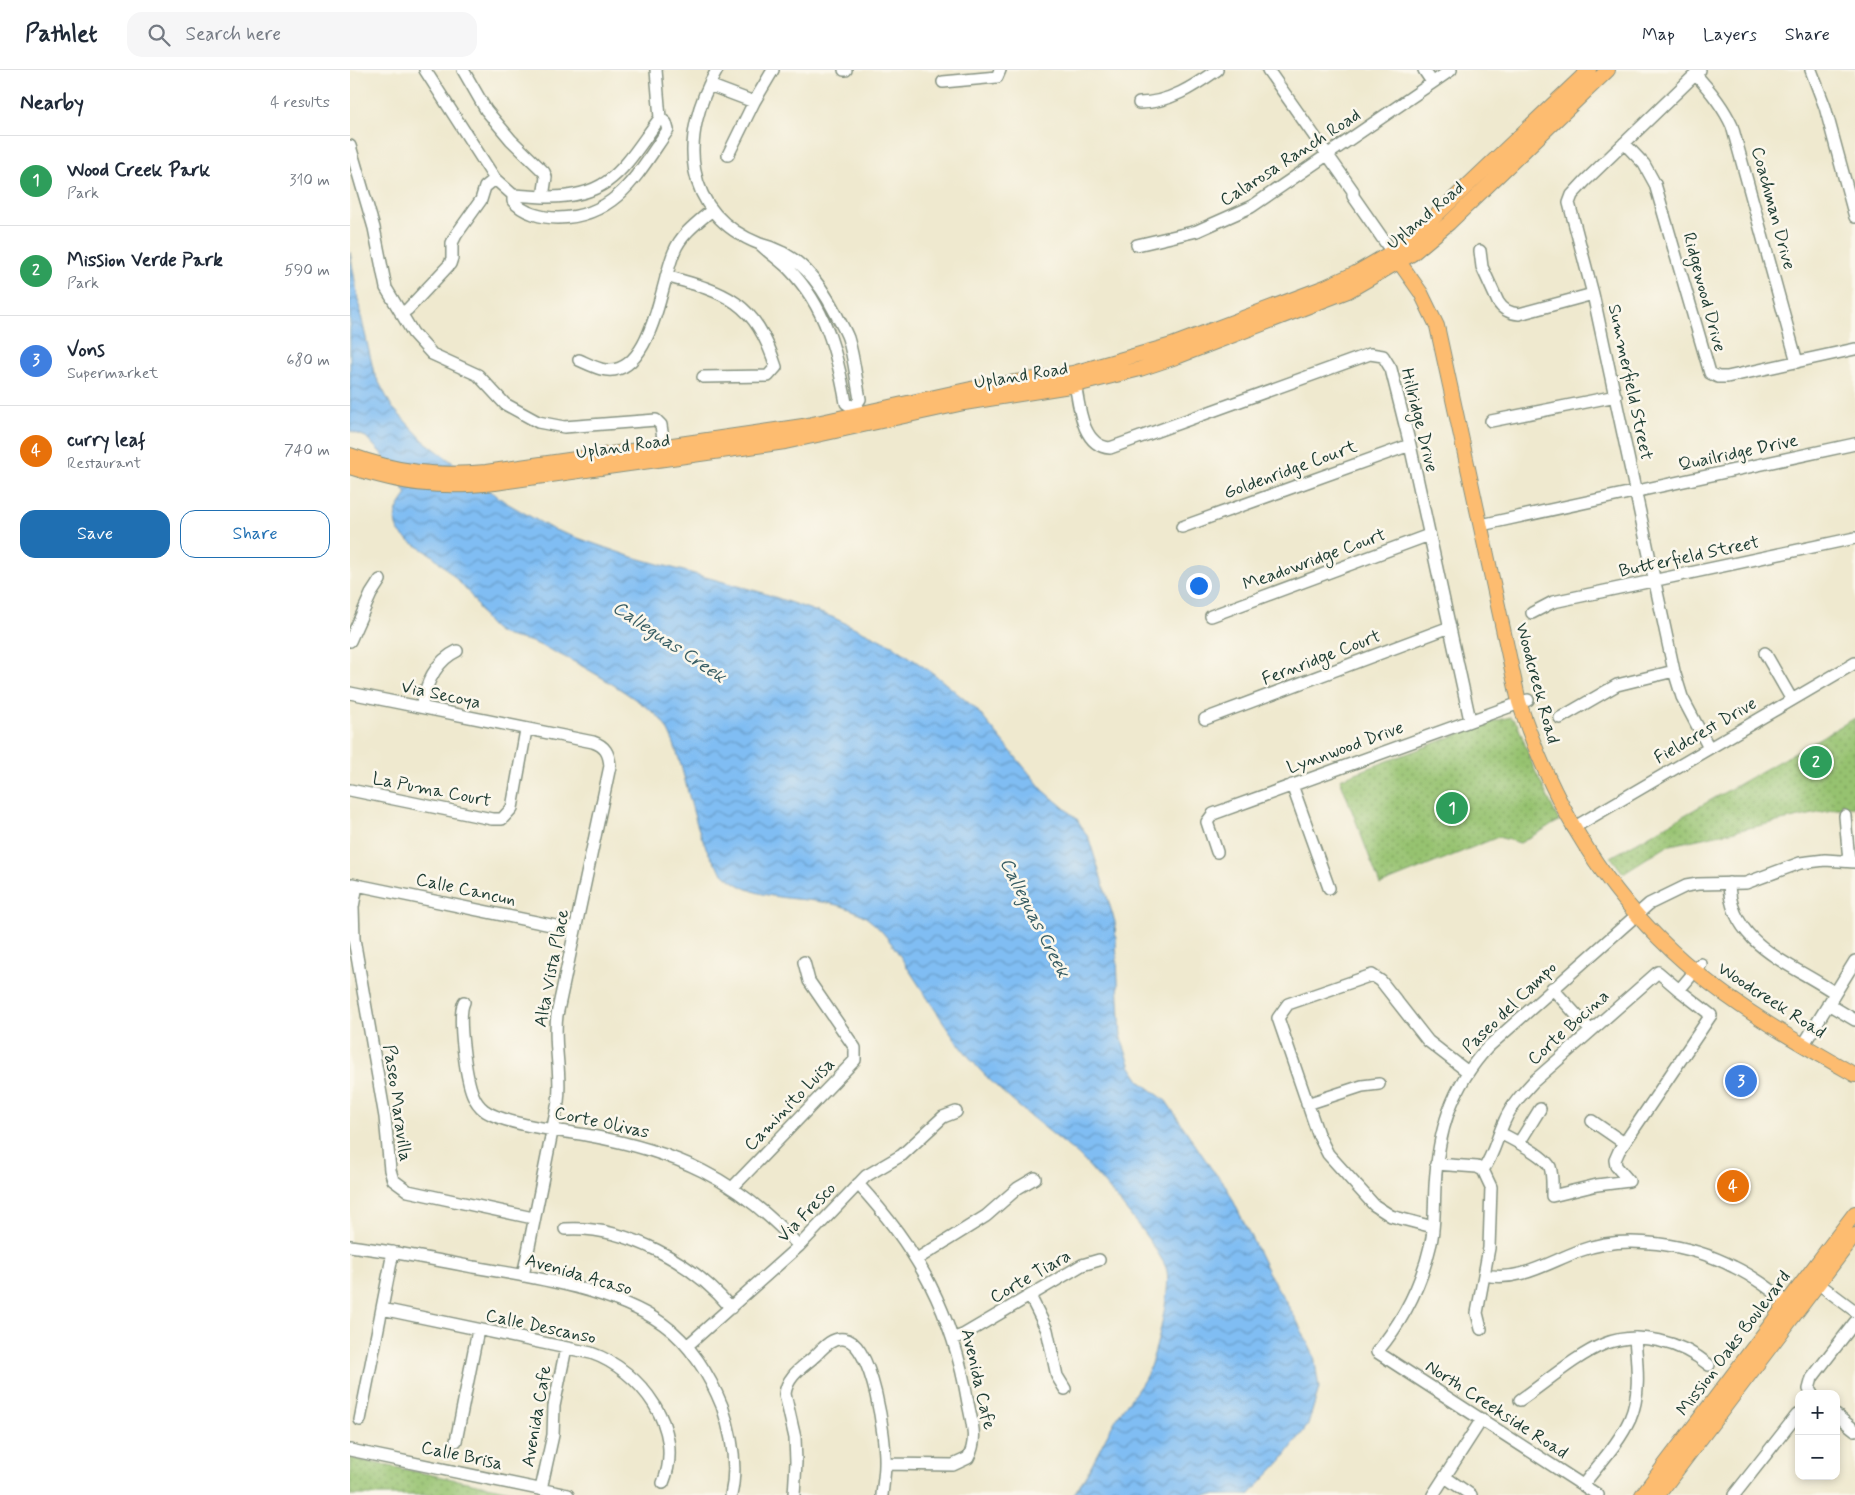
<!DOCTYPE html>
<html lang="en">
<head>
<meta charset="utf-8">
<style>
  :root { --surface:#fff; --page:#f6f6f7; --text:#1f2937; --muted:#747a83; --line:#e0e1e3; --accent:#1f6fb2 }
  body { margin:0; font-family:Mynerve,sans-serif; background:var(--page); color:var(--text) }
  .controls { position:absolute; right:15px; bottom:15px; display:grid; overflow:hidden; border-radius:10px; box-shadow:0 2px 8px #0003 }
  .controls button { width:45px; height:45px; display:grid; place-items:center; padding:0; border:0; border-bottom:1px solid var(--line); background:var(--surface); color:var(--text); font:25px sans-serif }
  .you { position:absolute; left:848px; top:515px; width:18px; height:18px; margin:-12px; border:4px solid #fff; border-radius:50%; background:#1a73e8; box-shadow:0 0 0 8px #1a73e833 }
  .badge { display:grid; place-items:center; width:32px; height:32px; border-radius:50%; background:var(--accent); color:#fff; font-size:16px; font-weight:700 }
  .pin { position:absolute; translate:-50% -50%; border:2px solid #fff; box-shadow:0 1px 5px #0006 }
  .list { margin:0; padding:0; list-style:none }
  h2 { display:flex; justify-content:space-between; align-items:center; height:65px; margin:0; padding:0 20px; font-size:21px }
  h2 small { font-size:16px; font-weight:400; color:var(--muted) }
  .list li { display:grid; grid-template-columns:32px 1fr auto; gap:15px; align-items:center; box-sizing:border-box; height:90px; padding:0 20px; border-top:1px solid var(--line) }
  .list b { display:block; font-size:19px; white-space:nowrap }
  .list p { margin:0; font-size:16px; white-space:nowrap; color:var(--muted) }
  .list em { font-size:16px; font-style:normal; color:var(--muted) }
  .actions { display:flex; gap:10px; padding:15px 20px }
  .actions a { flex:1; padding:11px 0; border:1px solid var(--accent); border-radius:15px; text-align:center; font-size:18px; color:var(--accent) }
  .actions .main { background:var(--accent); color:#fff }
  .icon { flex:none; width:28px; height:28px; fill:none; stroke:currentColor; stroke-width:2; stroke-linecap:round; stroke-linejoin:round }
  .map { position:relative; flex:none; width:1505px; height:1425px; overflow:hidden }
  header { display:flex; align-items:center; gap:30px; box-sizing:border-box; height:70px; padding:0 25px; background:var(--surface); border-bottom:1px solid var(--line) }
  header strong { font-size:24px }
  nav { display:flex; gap:28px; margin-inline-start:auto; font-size:18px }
  .search { width:350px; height:45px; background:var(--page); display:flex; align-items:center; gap:12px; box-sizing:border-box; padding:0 18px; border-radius:15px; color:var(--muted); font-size:19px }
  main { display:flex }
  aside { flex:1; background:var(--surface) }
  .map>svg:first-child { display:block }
</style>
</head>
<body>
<header>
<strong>Pathlet</strong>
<div class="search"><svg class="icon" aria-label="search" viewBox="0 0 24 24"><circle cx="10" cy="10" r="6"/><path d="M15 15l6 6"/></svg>Search here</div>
<nav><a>Map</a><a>Layers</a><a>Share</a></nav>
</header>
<main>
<aside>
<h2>Nearby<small>4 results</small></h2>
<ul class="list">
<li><span class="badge" style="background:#2e9e5b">1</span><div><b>Wood Creek Park</b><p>Park</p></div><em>310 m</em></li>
<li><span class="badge" style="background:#2e9e5b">2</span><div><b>Mission Verde Park</b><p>Park</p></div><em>590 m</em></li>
<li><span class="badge" style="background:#3f7fe0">3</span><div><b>Vons</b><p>Supermarket</p></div><em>680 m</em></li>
<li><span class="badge" style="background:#e8710a">4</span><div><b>curry leaf</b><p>Restaurant</p></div><em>740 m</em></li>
</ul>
<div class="actions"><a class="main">Save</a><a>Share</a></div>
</aside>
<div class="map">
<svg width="1505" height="1425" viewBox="0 0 1505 1425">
  <defs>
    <pattern id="park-dots" width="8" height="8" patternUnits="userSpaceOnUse" patternTransform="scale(1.25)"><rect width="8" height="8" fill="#96c26f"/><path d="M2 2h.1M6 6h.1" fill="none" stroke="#7a9f5c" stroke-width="1.8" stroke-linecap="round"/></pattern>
    <pattern id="water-waves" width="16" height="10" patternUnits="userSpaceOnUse" patternTransform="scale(1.25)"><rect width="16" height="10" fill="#80bdf3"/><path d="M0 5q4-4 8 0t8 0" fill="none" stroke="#689bc6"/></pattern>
  </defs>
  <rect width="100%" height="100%" fill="#fbf7ec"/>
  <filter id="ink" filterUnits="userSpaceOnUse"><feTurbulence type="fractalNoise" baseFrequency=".02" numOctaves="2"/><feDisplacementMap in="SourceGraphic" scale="10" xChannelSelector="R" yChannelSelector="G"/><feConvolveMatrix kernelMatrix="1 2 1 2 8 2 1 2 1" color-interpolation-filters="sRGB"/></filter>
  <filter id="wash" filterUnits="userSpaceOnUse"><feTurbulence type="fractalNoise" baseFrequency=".0096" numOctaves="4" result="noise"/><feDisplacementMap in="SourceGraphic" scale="20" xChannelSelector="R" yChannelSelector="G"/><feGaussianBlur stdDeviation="1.12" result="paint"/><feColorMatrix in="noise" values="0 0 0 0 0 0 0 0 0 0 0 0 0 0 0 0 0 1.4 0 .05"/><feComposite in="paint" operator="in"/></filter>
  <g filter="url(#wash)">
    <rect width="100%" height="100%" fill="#efe9cf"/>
    <path fill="url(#park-dots)" stroke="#5a8052" d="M 1160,647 L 1167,653 L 1183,696 L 1209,751 L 1170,773 L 1148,767 L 1030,815 L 990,709 L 1138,653 Z
      M 1505,648 L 1505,737 L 1491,738 L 1316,776 L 1273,803 L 1261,787 Z
      M 0,1388 L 180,1425 L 0,1425 Z"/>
    <path fill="url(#water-waves)" stroke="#507d94" d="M 0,182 L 11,246 L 24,303 L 42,337 L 74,371 L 155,432 L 202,459 L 279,486 L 410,522 L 482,547 L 542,575 L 584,604 L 626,639 L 693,720 L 727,749 L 739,769 L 765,852 L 771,968 L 781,997 L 791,1012 L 816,1031 L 861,1098 L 876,1116 L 918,1202 L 946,1249 L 964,1286 L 969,1318 L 958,1355 L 932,1390 L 899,1425 L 723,1425 C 740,1402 750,1376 765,1351 C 774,1335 789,1321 797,1304 C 806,1285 821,1221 817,1201 C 814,1183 743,1098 727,1084 C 695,1057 660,1032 631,1001 C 604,971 583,936 561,903 C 548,883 537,863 517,848 C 475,818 411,842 372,802 C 335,764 338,667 303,642 C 268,616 227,591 187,574 C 174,568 159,569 147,561 C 135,553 130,539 122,527 C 111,513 96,498 83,486 C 72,477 50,470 46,455 C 43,442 50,434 57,424 L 31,383 L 16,367 L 0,361 Z"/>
  </g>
  <g filter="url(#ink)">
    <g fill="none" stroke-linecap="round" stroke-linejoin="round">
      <defs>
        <path id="minor" d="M 75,0 L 145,109 L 163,125 L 193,127 L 196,107 L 194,102 L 161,70 L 136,40 L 113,0
          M 367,0 C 329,65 331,143 410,174
          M 494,0 L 496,0
          M 918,0 L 1003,121 L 1003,126 L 1042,182
          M 1074,0 L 1082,12
          M 1350,0 L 1235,111 L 1222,125 L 1219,133 L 1243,224 L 1324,601 L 1332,627 L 1359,678
          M 1461,0 L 1475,37 L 1505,147
          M 1345,4 C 1360,20 1373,36 1382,56 L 1447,292
          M 593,12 L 647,7 L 650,0
          M 359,15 L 404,32 L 423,0
          M 789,33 C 819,33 844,16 867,0
          M 1274,73 L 1294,94 L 1305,114 L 1360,303 L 1368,307 L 1377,307 L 1505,279
          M 0,76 L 24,158 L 36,218 L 63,263 L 82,284 L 128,305 L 155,334 L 188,352 L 214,357 L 306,350 L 311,355 L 315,383
          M 378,85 L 404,32
          M 163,125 L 163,131 C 173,143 192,148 208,148 C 267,147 288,103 318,60 L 316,53 L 310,48
          M 193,127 C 262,129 274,96 310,48 L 306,0
          M 410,174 C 448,183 469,211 486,244 C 490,252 495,260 498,268 C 504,287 506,309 510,329 L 504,338 L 496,333 C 487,283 476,237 439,199 C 430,190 419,183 410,174 Z
          M 787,175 L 847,161 L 901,137 L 1101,0
          M 1130,181 L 1132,197 L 1148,232 C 1153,240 1159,243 1169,244 L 1243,224
          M 316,206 C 377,223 405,231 426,297 L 418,306 L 353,307
          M 51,244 L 58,239 L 100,194 L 102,188 L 102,173 L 106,165 L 131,130 L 135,117 L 145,109
          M 229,290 C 236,293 244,297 251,299 C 301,312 311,212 324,182 C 331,164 348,152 362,140
          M 724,308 C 729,331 730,376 760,378 L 1020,284 L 1033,286 L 1041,299 L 1060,375 L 1120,650
          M 1141,351 L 1266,326
          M 1131,455 L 1505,374
          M 832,457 L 1060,375
          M 1182,543 L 1203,532 L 1505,468
          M 861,546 L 1079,465
          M 0,571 L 21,524 L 30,510
          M 1415,583 L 1442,630
          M 0,623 L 243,672 C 255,676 259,683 260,696 L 207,945 C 203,974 212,1003 208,1032 L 173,1206
          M 71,637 C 76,614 85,591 107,581
          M 1210,648 L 1267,615 L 1324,601
          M 855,649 L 1100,557
          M 942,715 L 979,818
          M 0,720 L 142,749 L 152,749 L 162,738 L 176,660
          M 1495,746 L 1499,791
          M 1223,758 L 1505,593
          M 867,782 L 857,752 L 863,744 L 1178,630
          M 1379,813 C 1380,875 1441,893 1485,923
          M 2,814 L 225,860
          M 7,815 L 3,837 L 4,869 L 35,1047 L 40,1100 L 43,1110 L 58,1121 L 183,1148
          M 1202,918 L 1241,961
          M 114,932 C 107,946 116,1009 123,1025 C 125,1030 129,1036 134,1040 C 152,1054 212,1061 236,1065 C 326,1081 386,1108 449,1176
          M 1478,934 L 1505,950
          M 1454,974 L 1505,891
          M 957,1034 L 1012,1016 L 1029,1014
          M 1242,1051 L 1274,1073
          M 1150,1063 C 1162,1069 1194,1085 1200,1097 C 1203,1106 1202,1117 1202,1126 L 1247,1115 L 1279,1111 L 1266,1096 L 1265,1090 L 1269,1081 L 1361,945 L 1329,920
          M 1169,1073 L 1190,1039
          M 1086,1094 L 1127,1097 L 1133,1100 L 1141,1117 L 1139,1178 L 1127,1243 L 1131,1259
          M 1133,1100 C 1144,1084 1147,1067 1155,1050 C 1161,1036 1172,1024 1183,1012 L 1308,902 L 1329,920 L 1351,894
          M 508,1114 C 569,1180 603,1244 618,1333 C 622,1353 628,1370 618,1388 L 603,1395 L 535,1394
          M 382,1118 L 505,990 L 505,978 L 459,911 L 454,892
          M 1083,1157 L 1041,1146 L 1024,1135 L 978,1084 L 968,1064 L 928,948 L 938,934 L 1022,905 L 1031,911 L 1078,971 L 1118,1002
          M 215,1159 C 276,1155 343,1193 381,1238
          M 0,1176 C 41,1181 82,1189 123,1197 C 183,1207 263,1219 313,1254 C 340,1273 360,1306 372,1336 C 382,1365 388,1395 381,1425
          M 567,1189 L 636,1146 L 668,1118 L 685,1108
          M 1135,1205 C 1170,1212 1197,1193 1229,1181 C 1275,1163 1340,1174 1384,1197 C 1403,1206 1420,1219 1437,1232
          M 1469,1214 L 1505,1241
          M 680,1226 L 697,1260 L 707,1306 L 715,1319
          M 32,1239 L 241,1283 C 290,1300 336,1359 313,1413
          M 604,1268 L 613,1265 L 732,1195 L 749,1190
          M 337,1276 L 449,1176 L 516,1106 L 552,1085 L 593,1047 L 606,1042
          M 1462,1324 L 1459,1319 L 1462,1308 L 1505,1252
          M 1170,1330 C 1195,1313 1227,1285 1254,1274 C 1289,1260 1331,1272 1359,1295
          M 1486,1345 L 1505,1360
          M 10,1350 L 43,1182
          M 106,1371 L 128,1260
          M 0,1380 L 218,1425
          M 1095,1407 L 1121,1425
          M 1233,1415 C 1249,1394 1269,1373 1280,1349 C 1291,1324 1287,1294 1285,1268
          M 191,1419 L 203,1365 L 204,1336 L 216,1278
          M 444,1425 L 446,1392 L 445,1368 L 435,1324 C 437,1306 453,1297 465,1286 C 473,1278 482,1267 494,1269 C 523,1272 536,1370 535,1394 C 535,1404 533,1415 532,1425
          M 1083,1425 L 1132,1349
          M 1248,1425 L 1027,1282 C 1053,1251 1072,1213 1081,1173 C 1085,1155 1084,1135 1085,1116 C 1088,1062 1101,1017 1138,977 L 1299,834 L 1336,816 L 1348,814 L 1396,813 L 1450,793 L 1475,790 L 1505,792
          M 1384,1425 L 1447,1345"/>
        <path id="major" d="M 1045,186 L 1071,223 L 1087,256 L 1169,632 C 1203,737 1260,831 1346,902 C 1394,942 1451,974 1505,1005
          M 0,385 C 46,402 87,407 136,402 L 453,356 L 621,319 L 723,303 L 822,275 L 975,217 L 1006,203 L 1042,182 L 1075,156 L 1239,0
          M 0,397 C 54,414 88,419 145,413 L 435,372 L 614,333 L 726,315 L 790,299 L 829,286 L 998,221 L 1062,184 L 1099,153 L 1258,0
          M 1292,1425 L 1505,1143
          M 1308,1425 L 1505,1165"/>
      </defs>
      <use href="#minor" stroke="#879382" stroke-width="14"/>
      <use href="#major" stroke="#879382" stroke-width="16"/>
      <use href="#minor" stroke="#fff" stroke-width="11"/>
      <use href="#major" stroke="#fdbc6f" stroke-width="14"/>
    </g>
  </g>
  <g text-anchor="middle" stroke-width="5" stroke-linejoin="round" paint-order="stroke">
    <g font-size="18" fill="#1f3d34" stroke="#fbf7ec">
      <text transform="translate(940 87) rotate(-33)" y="6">Calarosa Ranch Road</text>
      <text transform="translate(1424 138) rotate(75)" y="6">Coachman Drive</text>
      <text transform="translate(1075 145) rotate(-40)" y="6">Upland Road</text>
      <text transform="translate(1355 222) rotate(75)" y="6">Ridgewood Drive</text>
      <text transform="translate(671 305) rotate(-9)" y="6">Upland Road</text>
      <text transform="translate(1281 312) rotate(78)" y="6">Summerfield Street</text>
      <text transform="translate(1070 350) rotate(76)" y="6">Hillridge Drive</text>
      <text transform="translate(273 376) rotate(-8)" y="6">Upland Road</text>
      <text transform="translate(1388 382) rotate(-12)" y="6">Quailridge Drive</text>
      <text transform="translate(940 399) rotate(-20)" y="6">Goldenridge Court</text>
      <text transform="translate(1339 486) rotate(-12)" y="6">Butterfield Street</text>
      <text transform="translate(964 489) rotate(-20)" y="6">Meadowridge Court</text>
      <text transform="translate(971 587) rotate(-21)" y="6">Fernridge Court</text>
      <text transform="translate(1188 613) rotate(75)" y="6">Woodcreek Road</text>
      <text transform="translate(91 624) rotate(12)" y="6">Via Secoya</text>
      <text transform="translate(1355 660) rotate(-30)" y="6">Fieldcrest Drive</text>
      <text transform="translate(995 677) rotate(-20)" y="6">Lynnwood Drive</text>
      <text transform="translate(82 719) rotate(11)" y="6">La Puma Court</text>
      <text transform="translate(116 819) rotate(12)" y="6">Calle Cancun</text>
      <text transform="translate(201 898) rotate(-79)" y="6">Alta Vista Place</text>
      <text transform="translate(1422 930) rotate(33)" y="6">Woodcreek Road</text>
      <text transform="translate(1159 937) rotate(-44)" y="6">Paseo del Campo</text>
      <text transform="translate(1218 957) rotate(-42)" y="6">Corte Bocina</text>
      <text transform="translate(48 1033) rotate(82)" y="6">Paseo Maravilla</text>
      <text transform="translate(439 1034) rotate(-46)" y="6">Caminito Luisa</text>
      <text transform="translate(252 1052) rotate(12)" y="6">Corte Olivas</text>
      <text transform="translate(456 1142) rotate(-46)" y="6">Via Fresco</text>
      <text transform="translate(229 1204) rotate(16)" y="6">Avenida Acaso</text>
      <text transform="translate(680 1206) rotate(-30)" y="6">Corte Tiara</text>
      <text transform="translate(191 1256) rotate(12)" y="6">Calle Descanso</text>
      <text transform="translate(1383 1273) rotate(-53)" y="6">Mission Oaks Boulevard</text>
      <text transform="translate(629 1309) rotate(77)" y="6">Avenida Cafe</text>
      <text transform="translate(1147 1339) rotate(33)" y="6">North Creekside Road</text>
      <text transform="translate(186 1346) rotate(-80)" y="6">Avenida Cafe</text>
      <text transform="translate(112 1385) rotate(12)" y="6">Calle Brisa</text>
    </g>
    <g font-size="19" font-style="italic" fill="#375d64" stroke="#fbf7ec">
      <text transform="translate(320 571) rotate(34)" y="7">Calleguas Creek</text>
      <text transform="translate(686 847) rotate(63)" y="7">Calleguas Creek</text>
    </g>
  </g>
</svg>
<div class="controls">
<button>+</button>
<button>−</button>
</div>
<div class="you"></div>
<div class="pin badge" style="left:1102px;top:738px;background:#2e9e5b">1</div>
<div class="pin badge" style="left:1466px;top:692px;background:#2e9e5b">2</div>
<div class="pin badge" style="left:1391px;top:1011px;background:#3f7fe0">3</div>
<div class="pin badge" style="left:1383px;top:1116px;background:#e8710a">4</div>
</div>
</main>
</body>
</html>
